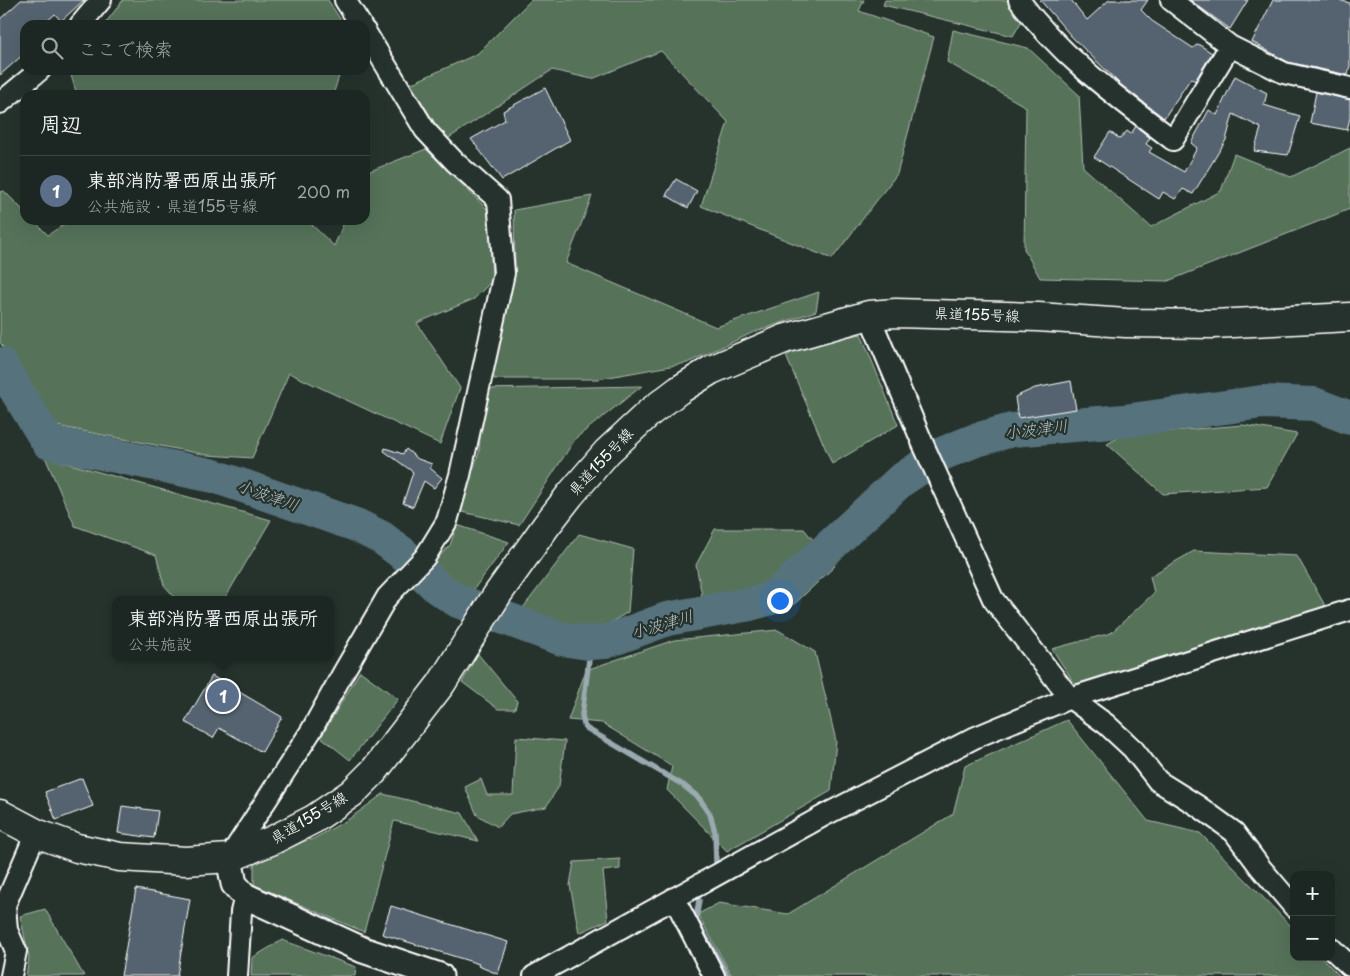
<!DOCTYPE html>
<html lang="ja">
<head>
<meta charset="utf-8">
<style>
  :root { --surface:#1c2622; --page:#252e2a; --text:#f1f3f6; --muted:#a0a5a5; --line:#3a4340; --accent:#ffd166 }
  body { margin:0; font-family:"Playpen Sans","Klee One",sans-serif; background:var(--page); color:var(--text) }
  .controls { position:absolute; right:15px; bottom:15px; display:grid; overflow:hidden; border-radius:10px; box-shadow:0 5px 20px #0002 }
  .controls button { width:45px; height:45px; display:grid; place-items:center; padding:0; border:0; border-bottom:1px solid var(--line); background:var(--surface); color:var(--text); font:25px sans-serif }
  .you { position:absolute; left:779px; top:600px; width:18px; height:18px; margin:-12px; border:4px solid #fff; border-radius:50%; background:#1a73e8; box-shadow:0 0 0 8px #1a73e833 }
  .badge { display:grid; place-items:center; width:32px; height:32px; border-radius:50%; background:var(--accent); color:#fff; font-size:16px; font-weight:700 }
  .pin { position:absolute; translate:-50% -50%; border:2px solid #fff; box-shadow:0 1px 5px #0006 }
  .popup { position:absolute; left:112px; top:596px; width:222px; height:65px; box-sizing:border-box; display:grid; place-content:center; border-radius:10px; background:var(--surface); filter:drop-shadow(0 1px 4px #0005); font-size:16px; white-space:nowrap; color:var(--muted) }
  .popup b { font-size:19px; color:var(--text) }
  .popup::after { content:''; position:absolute; left:50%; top:100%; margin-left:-10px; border:10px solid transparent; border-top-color:var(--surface) }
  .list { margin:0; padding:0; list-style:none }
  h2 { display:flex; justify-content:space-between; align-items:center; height:65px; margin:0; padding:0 20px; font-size:21px }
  h2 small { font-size:16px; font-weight:400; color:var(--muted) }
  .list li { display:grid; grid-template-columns:32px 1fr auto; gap:15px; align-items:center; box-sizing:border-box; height:70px; padding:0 20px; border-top:1px solid var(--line) }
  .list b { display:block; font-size:19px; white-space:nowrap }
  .list p { margin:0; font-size:16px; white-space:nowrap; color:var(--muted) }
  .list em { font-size:16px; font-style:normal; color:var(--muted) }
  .icon { flex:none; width:28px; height:28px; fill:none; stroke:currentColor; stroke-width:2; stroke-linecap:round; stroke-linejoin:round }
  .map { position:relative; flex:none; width:1350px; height:976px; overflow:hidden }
  .search { position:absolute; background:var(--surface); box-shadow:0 5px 20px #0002; left:20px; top:20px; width:350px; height:55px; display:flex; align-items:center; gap:12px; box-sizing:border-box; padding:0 18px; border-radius:15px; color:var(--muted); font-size:19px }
  .panel { position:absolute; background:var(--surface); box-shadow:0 5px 20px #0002; left:20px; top:90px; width:350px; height:135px; border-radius:15px }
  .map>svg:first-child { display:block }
</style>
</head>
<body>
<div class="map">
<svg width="1350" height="976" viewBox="0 0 1350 976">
  <rect width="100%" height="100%" fill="#26332d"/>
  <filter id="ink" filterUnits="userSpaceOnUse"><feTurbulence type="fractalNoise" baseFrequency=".02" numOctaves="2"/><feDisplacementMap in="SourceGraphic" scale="10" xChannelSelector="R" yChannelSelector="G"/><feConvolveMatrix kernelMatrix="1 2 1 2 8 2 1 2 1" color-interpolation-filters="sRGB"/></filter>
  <g filter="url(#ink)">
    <path fill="#57735a" stroke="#abb9ac" d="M 123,0 L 328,0 L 344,25 L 104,25 Z
      M 531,0 L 864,0 L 859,11 L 934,37 L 897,174 L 832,259 L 701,206 L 728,122 L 661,51 L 592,79 L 552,70 L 446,140 L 410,84 L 477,54 Z
      M 885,0 L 1011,0 L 1023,19 L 1013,36 L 883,5 Z
      M 953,30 L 1028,48 L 1079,95 L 1083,167 L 1151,227 L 1221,191 L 1234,154 L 1291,177 L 1350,148 L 1350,209 L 1168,281 L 1040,278 L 1024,249 L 1026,107 L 947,62 Z
      M 71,70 L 341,70 L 333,95 L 77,95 L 70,72 Z
      M 426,149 L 489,211 L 492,281 L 474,299 L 417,323 L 460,388 L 440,444 L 289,373 L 252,458 L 207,455 L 46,424 L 0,342 L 0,192 L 4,191 L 25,212 L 25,220 L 33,220 L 48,235 L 70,220 L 307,220 L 334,246 L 345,220 L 365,220 L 365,173 Z
      M 592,196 L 566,263 L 716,327 L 819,292 L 816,311 L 752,333 L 687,363 L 598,379 L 494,379 L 492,350 L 515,268 L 514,210 Z
      M 861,334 L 898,425 L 832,464 L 786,356 L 804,345 Z
      M 642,386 L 576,438 L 519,525 L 458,511 L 479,453 L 483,389 Z
      M 1243,425 L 1297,434 L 1267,487 L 1163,494 L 1107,444 L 1123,435 Z
      M 45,457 L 271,520 L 224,600 L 177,600 L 164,585 L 156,555 L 75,526 Z
      M 457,525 L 509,542 L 456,613 L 413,585 L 450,545 Z
      M 715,529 L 804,529 L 835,566 L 789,609 L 703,601 L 696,565 Z
      M 579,534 L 633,549 L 628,612 L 565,650 L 510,625 Z
      M 1194,551 L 1297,556 L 1327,609 L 1077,687 L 1052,649 L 1111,633 L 1154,593 L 1150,576 Z
      M 778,630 L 815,652 L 836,741 L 831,791 L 727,851 L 667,790 L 672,766 L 602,723 L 568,720 L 586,670 L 674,640 Z
      M 478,654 L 517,701 L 515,709 L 498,709 L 462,682 Z
      M 360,671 L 398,699 L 350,760 L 321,737 Z
      M 1067,720 L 1148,821 L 1200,833 L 1294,929 L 1294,957 L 1321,957 L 1340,976 L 732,976 L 698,914 L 719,903 L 788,914 L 953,814 L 965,766 Z
      M 516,737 L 565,741 L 559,786 L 546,807 L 510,814 L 498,827 L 477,815 L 465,787 L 481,779 L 487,795 L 513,795 Z
      M 383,794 L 462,813 L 478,841 L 394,821 L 364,932 L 254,885 L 254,864 L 309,839 L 311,840 L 315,838 L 349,819 Z
      M 620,859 L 620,869 L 603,871 L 608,920 L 579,933 L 570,885 L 574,862 Z
      M 45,909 L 84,976 L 26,976 L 29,957 L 20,916 Z
      M 282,940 L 356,967 L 355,976 L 251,976 L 252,958 Z"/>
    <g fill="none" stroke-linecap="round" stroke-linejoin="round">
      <path stroke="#9aaab0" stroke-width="5.5" d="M 591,643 L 582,715 L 584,725 L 586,728 L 683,785 L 699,798 L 710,814 L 715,832 L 716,862
        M 699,900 L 696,919 L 728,976"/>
      <path stroke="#57727b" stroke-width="34" d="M 0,364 L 48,442 L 214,476 L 356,525 L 382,538 L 402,553 L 438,588 L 458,601 L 562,639 L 588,643 L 605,642 L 667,619 L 750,604 L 771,598 L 786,587 L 900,481 L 939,455 L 976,440 L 1012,430 L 1124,421 L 1262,402 L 1314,404 L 1350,418"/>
    </g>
    <path fill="#556370" stroke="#fff" d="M 21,0 L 84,0 L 61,21 L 55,14 L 43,25 L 25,25 L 25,53 L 0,75 L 0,19 Z
      M 1040,0 L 1071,0 L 1087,20 L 1109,0 L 1148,0 L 1141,10 L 1152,21 L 1193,48 L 1198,44 L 1212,53 L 1195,81 L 1191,78 L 1164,118 L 1120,84 L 1071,36 Z
      M 1190,0 L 1248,0 L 1230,29 Z
      M 1273,0 L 1338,0 L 1350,3 L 1350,66 L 1348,75 L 1288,62 L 1252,42 Z
      M 1235,76 L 1267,93 L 1264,105 L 1300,116 L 1288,155 L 1254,151 L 1261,128 L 1233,114 L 1226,140 L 1193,194 L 1183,189 L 1175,199 L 1163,192 L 1159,199 L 1094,157 L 1110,132 L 1120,139 L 1127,131 L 1131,134 L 1136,126 L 1150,138 L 1146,144 L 1152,148 L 1149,152 L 1184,172 L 1197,148 L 1191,143 L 1209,110 L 1217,115 Z
      M 545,88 L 570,140 L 502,180 L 471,139 L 505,120 L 503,111 Z
      M 1316,92 L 1350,100 L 1350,118 L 1347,130 L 1310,123 Z
      M 676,179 L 697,191 L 688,208 L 666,195 Z
      M 1071,381 L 1076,409 L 1018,418 L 1015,397 L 1035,388 Z
      M 385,448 L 403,454 L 406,449 L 418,459 L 432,464 L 430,468 L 442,478 L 434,488 L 424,481 L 413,507 L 403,503 L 413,472 L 384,451 Z
      M 212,676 L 282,717 L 262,752 L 219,728 L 213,738 L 185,722 Z
      M 82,778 L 93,806 L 56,820 L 45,792 Z
      M 122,806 L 158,811 L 154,838 L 118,833 Z
      M 136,889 L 190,899 L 177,976 L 121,976 Z
      M 391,906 L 508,942 L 498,974 L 478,966 L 479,964 L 382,934 Z"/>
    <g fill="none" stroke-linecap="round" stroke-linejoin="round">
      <defs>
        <path id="minor" d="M 345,0 L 361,25
          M 1019,0 C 1061,57 1118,98 1173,140 L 1230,46
          M 1171,0 L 1230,46 L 1284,73 L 1350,88
          M 80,25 L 101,0
          M 0,103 L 40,70
          M 869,315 L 923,444 L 993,599 L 1070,698 L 1106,724 L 1133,749 L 1158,781 L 1198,806 L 1234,832 L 1260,867 L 1294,907
          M 229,858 L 311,731 L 343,673 L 387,597 L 425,557 L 447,521 L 460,475 L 504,273 L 498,200 L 455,162 L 425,130 L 365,31
          M 674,898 L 714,976
          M 1331,948 L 1350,966
          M 11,976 L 16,951 L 7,930 L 5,905 L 36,833
          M 237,976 L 241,912 L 245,896
          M 534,976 L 825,815 L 976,737 L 1070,698 L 1350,610"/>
        <path id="tertiary" d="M 229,858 L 234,884 L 245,896 L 363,950 L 440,976"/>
        <path id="secondary" d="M 0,814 L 36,833 L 77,848 L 120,857 L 186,861 L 229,858 L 273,840 L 314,819 L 352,793 L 374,771 L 441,684 L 497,595 L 546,526 L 570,495 L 607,452 L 650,412 L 679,390 L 711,370 L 784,339 L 869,315 L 896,313 L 1038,317 L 1126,323 L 1213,324 L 1350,317"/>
      </defs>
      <use href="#minor" stroke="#fff" stroke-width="24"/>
      <use href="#tertiary" stroke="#fff" stroke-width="29"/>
      <use href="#secondary" stroke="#fff" stroke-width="31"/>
      <use href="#minor" stroke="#26332d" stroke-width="20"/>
      <use href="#tertiary" stroke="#26332d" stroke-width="25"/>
      <use href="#secondary" stroke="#26332d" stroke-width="28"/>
    </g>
  </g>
  <g text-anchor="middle" stroke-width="4.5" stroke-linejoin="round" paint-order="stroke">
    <g font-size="15" fill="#fff" stroke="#26332d">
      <text transform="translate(977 315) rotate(2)" y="5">県道155号線</text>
      <text transform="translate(601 462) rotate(-47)" y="5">県道155号線</text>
      <text transform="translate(309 818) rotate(-31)" y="5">県道155号線</text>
    </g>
    <g font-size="16" font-style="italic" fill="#b3c0c4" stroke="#26332d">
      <text transform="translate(1036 429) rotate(-7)" y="6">小波津川</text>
      <text transform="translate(268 495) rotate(19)" y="6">小波津川</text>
      <text transform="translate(662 624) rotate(-16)" y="6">小波津川</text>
    </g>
  </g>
</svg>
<div class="controls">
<button>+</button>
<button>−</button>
</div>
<div class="you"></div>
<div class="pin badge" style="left:223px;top:696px;background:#5c6f8a">1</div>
<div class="popup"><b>東部消防署西原出張所</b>公共施設</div>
<div class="search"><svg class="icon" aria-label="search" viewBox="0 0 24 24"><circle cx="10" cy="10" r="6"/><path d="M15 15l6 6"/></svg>ここで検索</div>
<section class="panel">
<h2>周辺<small></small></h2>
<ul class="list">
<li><span class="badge" style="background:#5c6f8a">1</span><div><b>東部消防署西原出張所</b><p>公共施設 · 県道155号線</p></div><em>200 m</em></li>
</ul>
</section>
</div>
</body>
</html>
